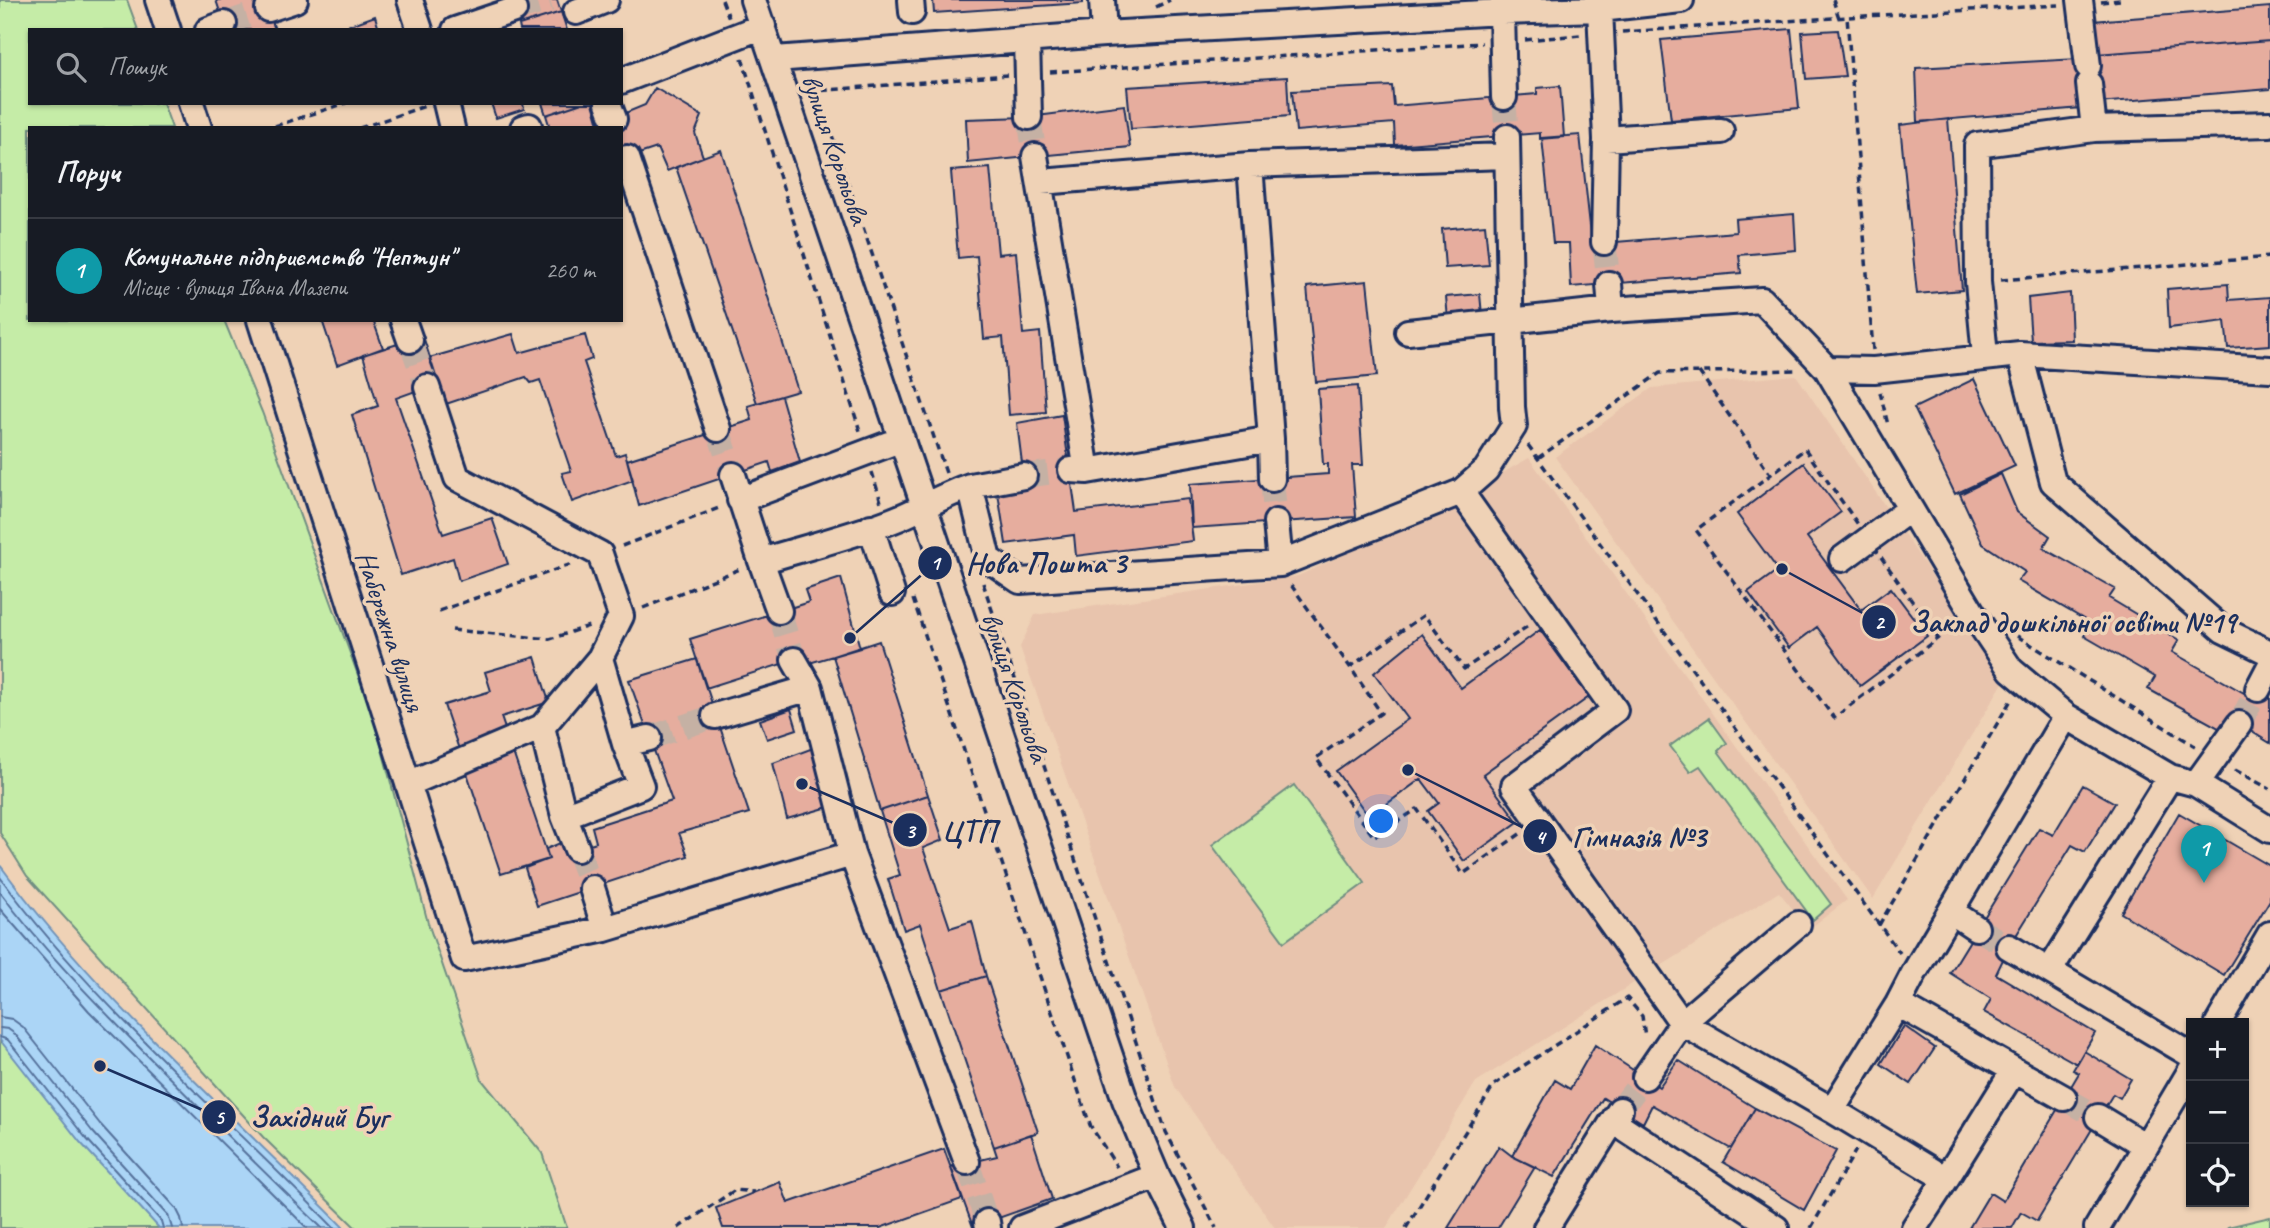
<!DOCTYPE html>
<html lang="uk">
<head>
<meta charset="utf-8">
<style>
  :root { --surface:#171b24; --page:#242831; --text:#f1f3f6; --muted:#9ea1a6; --line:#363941; --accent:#c8321e }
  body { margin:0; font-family:Caveat,sans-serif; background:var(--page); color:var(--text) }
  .controls { position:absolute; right:21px; bottom:21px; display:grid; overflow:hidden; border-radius:0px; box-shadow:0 2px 5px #0004 }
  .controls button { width:63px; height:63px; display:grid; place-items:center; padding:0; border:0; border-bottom:2px solid var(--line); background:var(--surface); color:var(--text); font:35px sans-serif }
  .you { position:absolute; left:1382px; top:822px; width:24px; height:24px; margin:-18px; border:5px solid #fff; border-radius:50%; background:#1a73e8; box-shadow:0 0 0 10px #1a73e833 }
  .badge { display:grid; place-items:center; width:46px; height:46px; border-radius:50%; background:var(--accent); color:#fff; font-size:23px; font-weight:700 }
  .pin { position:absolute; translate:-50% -58px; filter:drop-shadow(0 2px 4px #0008) }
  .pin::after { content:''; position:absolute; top:37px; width:24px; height:21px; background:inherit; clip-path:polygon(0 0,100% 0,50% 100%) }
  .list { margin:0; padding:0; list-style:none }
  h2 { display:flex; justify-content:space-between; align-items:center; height:91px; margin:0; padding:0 28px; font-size:30px }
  h2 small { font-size:23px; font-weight:400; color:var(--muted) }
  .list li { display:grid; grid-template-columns:46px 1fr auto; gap:21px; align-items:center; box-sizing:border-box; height:105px; padding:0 28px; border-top:2px solid var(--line) }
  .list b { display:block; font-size:26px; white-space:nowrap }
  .list p { margin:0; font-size:23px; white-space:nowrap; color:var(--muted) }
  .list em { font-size:23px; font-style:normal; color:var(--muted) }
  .icon { flex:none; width:38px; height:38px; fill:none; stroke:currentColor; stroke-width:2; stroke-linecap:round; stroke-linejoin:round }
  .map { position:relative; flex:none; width:2270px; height:1228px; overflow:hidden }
  .search { position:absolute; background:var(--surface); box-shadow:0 2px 5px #0004; left:28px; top:28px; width:595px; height:77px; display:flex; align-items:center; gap:18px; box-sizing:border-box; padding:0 24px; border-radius:0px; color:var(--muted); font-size:26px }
  .panel { position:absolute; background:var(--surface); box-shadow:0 2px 5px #0004; left:28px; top:126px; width:595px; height:196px; border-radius:0px }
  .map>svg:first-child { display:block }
</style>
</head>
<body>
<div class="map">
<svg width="2270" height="1228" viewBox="0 0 2270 1228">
  <rect width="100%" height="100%" fill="#efd2b6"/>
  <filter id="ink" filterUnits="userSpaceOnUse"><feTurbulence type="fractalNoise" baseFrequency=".0143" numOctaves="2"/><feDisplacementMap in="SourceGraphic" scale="14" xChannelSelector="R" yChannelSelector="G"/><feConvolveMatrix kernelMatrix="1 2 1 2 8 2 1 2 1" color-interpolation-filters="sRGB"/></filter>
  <g filter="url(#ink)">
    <path fill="#e8c4ad" d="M 1796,375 L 2004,681 L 1873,899 L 1555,457 L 1652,388 Z
      M 1529,458 L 1847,900 L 1809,929 L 1779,892 L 1476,1082 L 1386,1228 L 1275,1228 L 1175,1087 L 1020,647 L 1035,615 L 1298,576 L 1423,518 Z"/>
    <path fill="#c5eca7" stroke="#708e82" stroke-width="2" d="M 0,0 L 127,0 L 138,30 L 30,30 L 30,103 L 163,103 L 172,128 L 30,128 L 30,320 L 224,320 L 262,412 L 374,719 L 428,923 L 482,1080 L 542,1153 L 567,1228 L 356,1228 L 263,1137 L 27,876 L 0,833 Z
      M 1709,718 L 1727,743 L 1718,751 L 1831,904 L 1813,920 L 1700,766 L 1690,772 L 1670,746 Z
      M 1294,785 L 1365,883 L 1284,942 L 1212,845 Z
      M 0,1030 L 161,1228 L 0,1228 Z
      M 2270,1217 L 2270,1228 L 2227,1228 L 2228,1227 Z"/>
    <path fill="#abd5f6" stroke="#7193b9" stroke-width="2" d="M 0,865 C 99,1000 228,1109 344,1228 L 159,1228 L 80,1142 L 0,1040 Z"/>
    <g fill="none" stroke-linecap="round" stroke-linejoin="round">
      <path stroke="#55719b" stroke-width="2" d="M 0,877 C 96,1007 222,1113 334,1228
        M 0,892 C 40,946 88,995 135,1043 C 197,1106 259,1167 322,1228
        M 0,909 L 89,1011 L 307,1228
        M 0,1017 L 12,1019 L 23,1027 L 100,1124 L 176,1208 L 181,1218 L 183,1228
        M 0,1028 L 8,1029 L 15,1034 L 92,1131 L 168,1215 L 172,1228
        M 0,1037 L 8,1040 L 85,1137 L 161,1221 L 163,1228"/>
    </g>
    <path fill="#e6ad9e" stroke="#1b2f5e" stroke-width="2" d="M 216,0 L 265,0 L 275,30 L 226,30 Z
      M 512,0 L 557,0 L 561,12 L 519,25 Z
      M 933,0 L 1083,0 L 1083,3 L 934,13 Z
      M 2270,7 L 2270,41 L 2096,54 L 2093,21 Z
      M 561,12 L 567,30 L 520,30 L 519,25 Z
      M 375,16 L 379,30 L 336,30 Z
      M 1791,29 L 1799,108 L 1671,120 L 1661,40 Z
      M 1838,30 L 1845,76 L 1806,79 L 1802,32 Z
      M 2270,41 L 2270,89 L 2098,103 L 2080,85 L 2078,67 L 2096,54 Z
      M 2078,59 L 2081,108 L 1918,122 L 1916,68 Z
      M 1287,77 L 1289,116 L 1131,129 L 1127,87 Z
      M 1392,86 L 1394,106 L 1537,94 L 1537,88 L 1560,86 L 1564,137 L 1540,139 L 1540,133 L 1395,145 L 1394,123 L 1296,131 L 1292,91 Z
      M 655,88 L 702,116 L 695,133 L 703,157 L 667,171 L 657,148 L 621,160 L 621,128 L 550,128 L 546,115 L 582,103 L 593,103 L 599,124 L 645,105 Z
      M 491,103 L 523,103 L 524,109 L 496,118 Z
      M 542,103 L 582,103 L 546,115 Z
      M 1124,105 L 1130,147 L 968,163 L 966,119 L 1029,117 Z
      M 1948,119 L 1962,290 L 1917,294 L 1900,125 Z
      M 1580,135 L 1592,244 L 1736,232 L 1735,219 L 1794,214 L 1796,250 L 1739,255 L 1741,273 L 1571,287 L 1569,243 L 1553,243 L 1542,138 Z
      M 721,150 L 798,391 L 757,403 L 676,167 Z
      M 990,168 L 998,254 L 1016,252 L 1023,334 L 1040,332 L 1046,412 L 1009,415 L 1003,337 L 984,339 L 977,256 L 958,258 L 951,171 Z
      M 1485,225 L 1489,265 L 1445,268 L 1442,229 Z
      M 1367,281 L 1377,376 L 1316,382 L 1307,287 Z
      M 2228,284 L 2229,300 L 2270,297 L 2270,345 L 2228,348 L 2225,321 L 2169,328 L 2167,289 Z
      M 2070,293 L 2072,340 L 2031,341 L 2028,298 Z
      M 1480,294 L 1482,315 L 1448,319 L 1446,297 Z
      M 322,320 L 373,320 L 383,348 L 337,365 Z
      M 513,334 L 519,353 L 585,335 L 592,359 L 584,362 L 616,456 L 625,453 L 633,480 L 572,502 L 562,473 L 571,471 L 540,380 L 531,383 L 526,377 L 446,404 L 429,358 Z
      M 423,336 L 438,383 L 396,398 L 443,534 L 492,518 L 508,564 L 459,581 L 453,558 L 401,575 L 352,415 L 378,406 L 363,355 Z
      M 1974,379 L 2015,466 L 1955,494 L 1914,408 Z
      M 1358,386 L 1363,465 L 1352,465 L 1356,517 L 1192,528 L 1190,484 L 1328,474 L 1328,464 L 1323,464 L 1318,389 Z
      M 781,396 L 800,462 L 772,472 L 769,462 L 639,506 L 627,460 L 752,420 L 748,406 Z
      M 1062,415 L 1076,512 L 1188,499 L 1193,541 L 1076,556 L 1074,535 L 1006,544 L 998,493 L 1025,487 L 1017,423 Z
      M 1804,463 L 1841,512 L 1807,537 L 1861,610 L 1891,588 L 1927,636 L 1860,686 L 1817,627 L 1789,648 L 1748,592 L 1778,570 L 1737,514 Z
      M 2001,474 L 2017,512 L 2050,536 L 2043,548 L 2115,589 L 2109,598 L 2179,640 L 2172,652 L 2244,693 L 2249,685 L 2270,695 L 2270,743 L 2239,724 L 2224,731 L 2148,689 L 2155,677 L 2084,636 L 2092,624 L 2018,581 L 2025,572 L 1983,544 L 1960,494 Z
      M 841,578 L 860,648 L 806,664 L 794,660 L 706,688 L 690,639 L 809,602 L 805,590 Z
      M 1540,630 L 1589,697 L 1483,774 L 1518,822 L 1464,861 L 1428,811 L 1439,803 L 1421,779 L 1369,817 L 1336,771 L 1408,719 L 1374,673 L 1422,634 L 1461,688 Z
      M 879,641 L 928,795 L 880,811 L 833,656 Z
      M 535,657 L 549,702 L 501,717 L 549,859 L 501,874 L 444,705 L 491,691 L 485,672 Z
      M 697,659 L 749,813 L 679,833 L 688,856 L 537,906 L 525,868 L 549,859 L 546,849 L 560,843 L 564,853 L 596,842 L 592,827 L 672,801 L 629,680 Z
      M 791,709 L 797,729 L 767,739 L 760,720 Z
      M 813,748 L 832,806 L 787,819 L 773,763 Z
      M 2083,785 L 2115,803 L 2085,852 L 2072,845 L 2009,947 L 1996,974 L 2095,1033 L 2077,1064 L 1984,1012 L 1991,999 L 1950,973 L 2039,828 L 2053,835 Z
      M 928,795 L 943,840 L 923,848 L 950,928 L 972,921 L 986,976 L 941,990 L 920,924 L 904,930 L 888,879 L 900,875 L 880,811 Z
      M 2179,813 L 2270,866 L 2270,900 L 2224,975 L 2121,913 Z
      M 986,976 L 1038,1132 L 994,1147 L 941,990 Z
      M 1904,1026 L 1935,1048 L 1911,1084 L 1881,1064 Z
      M 1595,1045 L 1659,1087 L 1678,1060 L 1755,1108 L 1731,1149 L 1652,1105 L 1643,1123 L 1603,1098 L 1554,1177 L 1512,1156 L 1555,1080 L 1570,1089 Z
      M 2084,1051 L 2131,1079 L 2120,1098 L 2113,1094 L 2037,1221 L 2021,1212 L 2012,1228 L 1969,1228 L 1990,1193 L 2003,1201 L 2079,1073 L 2073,1070 Z
      M 1755,1108 L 1836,1151 L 1804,1210 L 1723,1162 Z
      M 1031,1134 L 1052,1199 L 973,1227 L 951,1167 L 997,1156 L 994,1147 Z
      M 1499,1146 L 1512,1156 L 1535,1167 L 1498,1228 L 1448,1228 Z
      M 944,1149 L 962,1199 L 880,1228 L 723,1228 L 716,1208 L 780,1182 L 788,1203 Z"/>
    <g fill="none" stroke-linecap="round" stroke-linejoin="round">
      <path stroke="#c5b1a4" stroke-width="24" stroke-dasharray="24 12" stroke-linecap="butt" d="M 514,10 L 550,0
        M 224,24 L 268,9
        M 1504,97 L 1507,137
        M 1029,117 L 1035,156
        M 1604,242 L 1609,284
        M 410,340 L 427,387
        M 718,429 L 733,475
        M 1024,476 L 1070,470
        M 1272,479 L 1276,522
        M 779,611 L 794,660
        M 2239,724 L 2258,689
        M 649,738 L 715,716
        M 577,849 L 592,888
        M 1976,928 L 2009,947
        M 2064,1098 L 2098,1117
        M 1620,1110 L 1645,1077
        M 967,1162 L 987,1222"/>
      <defs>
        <path id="minor" d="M 158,0 L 168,30
          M 410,0 L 420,30
          M 753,0 L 1125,1100 L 1157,1176 L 1183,1228
          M 911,0 L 912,12
          M 1102,0 L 1104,34
          M 2080,0 L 2088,66
          M 268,9 L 295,0
          M 1600,9 L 1606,139 L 1604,242
          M 576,12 L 606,0
          M 1502,12 L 1504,97
          M 208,30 L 224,24
          M 455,30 L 514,10
          M 1027,40 L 1029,117
          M 775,59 L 1104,34 L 1502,12 L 1600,9 L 1681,0
          M 621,81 L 763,26
          M 2089,84 L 2094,129
          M 191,103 L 199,128
          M 446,103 L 452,128
          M 608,103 L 614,119
          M 523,128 L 529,126
          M 1606,139 L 1721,131
          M 1035,156 L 1087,471
          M 627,158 L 718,429
          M 1250,165 L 1271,439 L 1272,479
          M 1041,182 L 1250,165 L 1506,156
          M 1609,284 L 1611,310
          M 260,320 L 464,959 L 605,929 L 852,854
          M 403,320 L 410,340
          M 1408,332 L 1611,310 L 1762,300 L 1827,369 L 1874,370 L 2020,354 L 2053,482 L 2223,630 L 2270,653
          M 2020,354 L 2270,369
          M 1985,356 L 1978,282 L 1977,145 L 2094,129 L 2270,124
          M 1827,369 L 1972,612 L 2011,670 L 2066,716
          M 427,387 L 457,478 L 600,554 L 621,616 L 600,658 L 625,744 L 641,786 L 564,816 L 577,849
          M 1071,470 L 1087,471 L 1271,439
          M 733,475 L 761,561
          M 970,486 L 1024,476
          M 1461,492 L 1615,710 L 1514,786 L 1682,1023 L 1798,924
          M 740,500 L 902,439
          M 1276,522 L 1280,564
          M 871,527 L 892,593
          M 1842,559 L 1910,509
          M 779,611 L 761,561 C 804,548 849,537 891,521 C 918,511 943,495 970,486 L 988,559 L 1020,581 L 1280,564 L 1461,492 L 1486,470 L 1514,426 L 1512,407 L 1507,137
          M 794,660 L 810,688 L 852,854 L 967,1162
          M 2258,689 L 2270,666
          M 715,716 L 810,688
          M 625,744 L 649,738
          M 408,784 L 542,727
          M 2196,784 L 2239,724
          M 564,816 L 542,727 L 600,658
          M 592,888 L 605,929
          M 1952,912 L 1976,928
          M 2009,947 L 2191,1055
          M 2050,970 L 2170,777
          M 1898,1004 L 2014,1070 L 1946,1179 L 1832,1110 L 1898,1004 L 1914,973 L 2066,716 L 2170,777 L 2196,784 L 2270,830
          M 2218,1023 L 2270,934
          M 2014,1070 L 2064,1098
          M 1645,1077 L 1682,1023 L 1832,1110
          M 1620,1110 L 1613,1121 L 1776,1228
          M 2098,1117 L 2146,1146
          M 987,1222 L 988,1228
          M 1022,1228 L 1157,1176
          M 1546,1228 L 1613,1121
          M 1914,1228 L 1946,1179
          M 2097,1228 L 2191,1070"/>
      </defs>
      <use href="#minor" stroke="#1b2f5e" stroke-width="30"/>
      <path stroke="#1b2f5e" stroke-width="3.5" stroke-dasharray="7 5" stroke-linecap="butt" d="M 722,0 L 729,18
        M 1833,0 L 1839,18
        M 2101,2 L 2121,0
        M 1156,7 L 1170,0
        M 1622,32 L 1847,17
        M 1525,40 L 1580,35
        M 742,58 L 860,431
        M 1050,72 L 1482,43
        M 275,126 L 346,103
        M 360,128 L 425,106
        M 2001,280 L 2270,257
        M 1873,350 L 1847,17 L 2059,5
        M 1699,372 L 1770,474
        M 1880,392 L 1888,425
        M 1528,445 L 1900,953
        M 1805,449 L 1938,638 L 1834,718 L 1696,530 Z
        M 1538,458 L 1660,373 L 1797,370
        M 872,472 L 881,502
        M 946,473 L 817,91 L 1007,75
        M 622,546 L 719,508
        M 983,583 L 1166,1132 L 1216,1228
        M 1291,585 L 1350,667
        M 913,599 L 1090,1125 L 1117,1167
        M 643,608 L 740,569
        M 439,611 L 572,564
        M 452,630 L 550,639 L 589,626
        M 2017,636 L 2195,746
        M 2235,770 L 2270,789
        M 1520,834 L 1463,874 L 1417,809 L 1374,837 L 1316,758 L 1381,713 L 1350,667 L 1424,615 L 1464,669 L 1528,626
        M 1879,925 L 2011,700
        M 678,1228 L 735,1190 L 754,1192
        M 1406,1228 L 1494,1085 L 1627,998 L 1642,1016 L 1645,1037
        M 1811,1228 L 1856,1150"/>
      <use href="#minor" stroke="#efd2b6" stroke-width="24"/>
    </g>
  </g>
  <g text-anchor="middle" stroke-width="7" stroke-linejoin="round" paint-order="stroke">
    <g font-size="28" fill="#1b2f5e" stroke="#efd2b6">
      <text transform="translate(836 149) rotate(71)" y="10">вулиця Корольова</text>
      <text transform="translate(391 631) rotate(72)" y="10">Набережна вулиця</text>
      <text transform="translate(1016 687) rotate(71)" y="10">вулиця Корольова</text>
    </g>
  </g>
  <path fill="none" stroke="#1b2f5e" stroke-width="2.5" d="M850 638L935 563M1782 569L1879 622M802 784L910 830M1408 770L1540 836M100 1066L219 1117"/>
  <g fill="#1b2f5e" stroke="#efd2b6" stroke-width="2.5">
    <circle cx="850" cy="638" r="7"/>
    <circle cx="1782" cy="569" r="7"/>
    <circle cx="802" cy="784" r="7"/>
    <circle cx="1408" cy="770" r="7"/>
    <circle cx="100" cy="1066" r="7"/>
    <circle cx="935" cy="563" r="18"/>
    <circle cx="1879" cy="622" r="18"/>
    <circle cx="910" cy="830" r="18"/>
    <circle cx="1540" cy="836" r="18"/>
    <circle cx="219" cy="1117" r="18"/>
  </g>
  <g font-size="21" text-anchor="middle" font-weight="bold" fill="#fff">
    <text x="935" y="570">1</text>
    <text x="1879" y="629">2</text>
    <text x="910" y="838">3</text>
    <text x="1540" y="844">4</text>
    <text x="219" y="1124">5</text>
  </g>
  <g font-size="30" text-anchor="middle" font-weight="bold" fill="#1b2f5e" stroke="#efd2b6" stroke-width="7" stroke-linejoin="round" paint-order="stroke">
    <text x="1046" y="573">Нова Пошта 3</text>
    <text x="2073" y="632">Заклад дошкільної освіти №19</text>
    <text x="969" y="841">ЦТП</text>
    <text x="1639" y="847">Гімназія №3</text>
    <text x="319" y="1127">Західний Буг</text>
  </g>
</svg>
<div class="controls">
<button>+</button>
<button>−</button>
<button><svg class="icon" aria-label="locate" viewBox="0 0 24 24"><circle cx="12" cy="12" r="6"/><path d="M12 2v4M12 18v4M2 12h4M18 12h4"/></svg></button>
</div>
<div class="you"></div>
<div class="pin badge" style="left:2204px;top:883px;background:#0f9aa8">1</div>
<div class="search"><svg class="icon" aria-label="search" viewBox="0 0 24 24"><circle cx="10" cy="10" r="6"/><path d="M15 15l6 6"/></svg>Пошук</div>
<section class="panel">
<h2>Поруч<small></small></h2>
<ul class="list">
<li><span class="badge" style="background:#0f9aa8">1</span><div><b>Комунальне підприємство &quot;Нептун&quot;</b><p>Місце · вулиця Івана Мазепи</p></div><em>260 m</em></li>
</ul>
</section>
</div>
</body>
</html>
